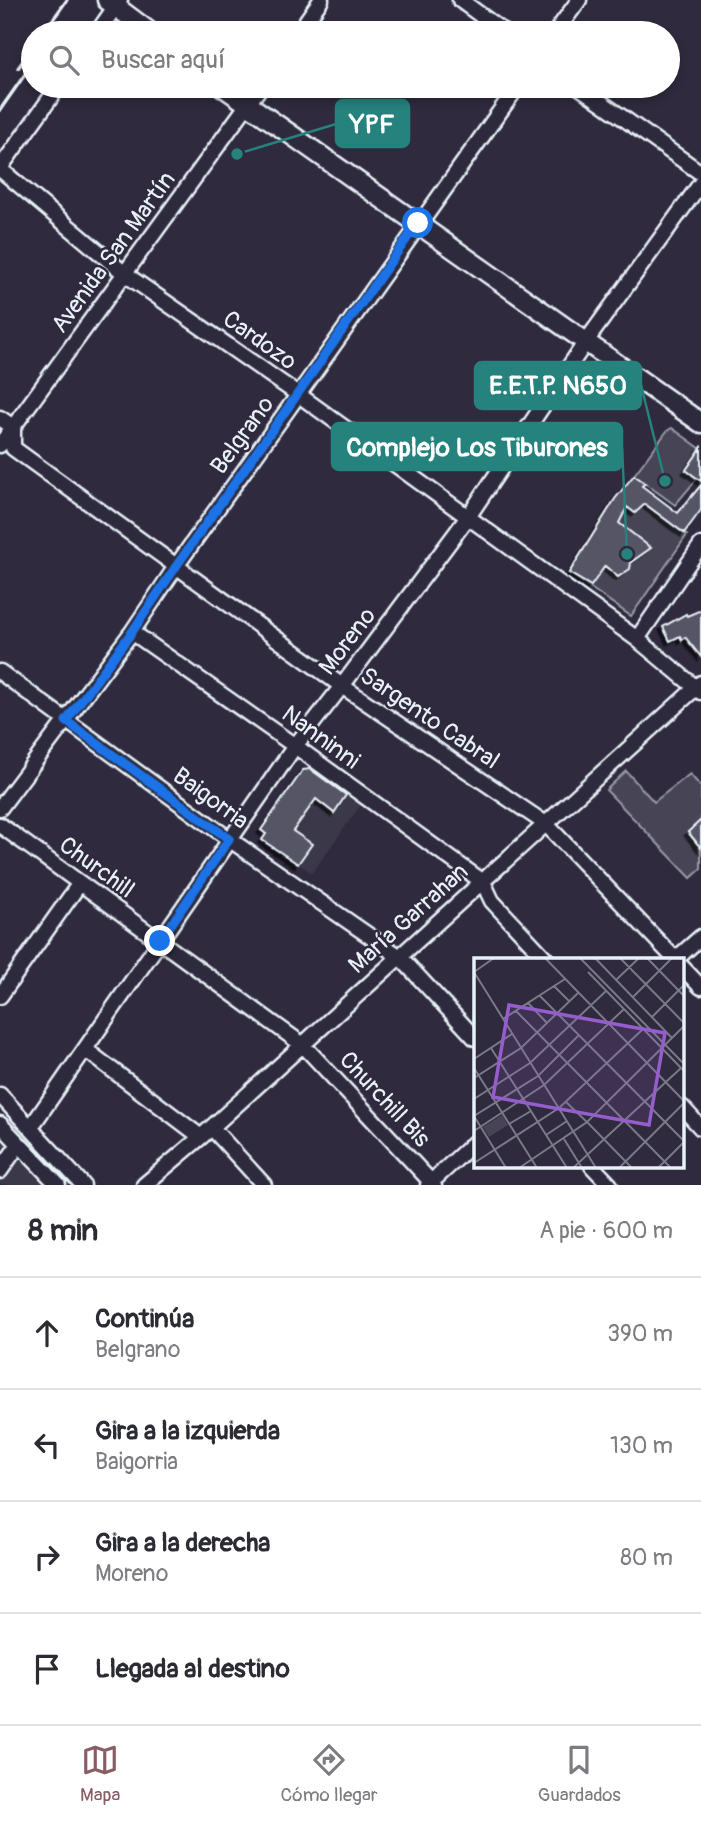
<!DOCTYPE html>
<html lang="es">
<head>
<meta charset="utf-8">
<style>
  :root { --surface:#fff; --page:#f2f2f3; --text:#2b2b33; --muted:#7c7c81; --line:#e1e1e2; --accent:#8a5d65 }
  body { margin:0; font-family:Pangolin,sans-serif; background:var(--page); color:var(--text) }
  .stop { position:absolute; width:21px; height:21px; margin:-16px; border:5px solid #1a73e8; border-radius:50%; background:#fff }
  .stop.end { background:#1a73e8; border-color:#fff; box-shadow:0 2px 7px #0008 }
  .list { margin:0; padding:0; list-style:none }
  h2 { display:flex; justify-content:space-between; align-items:center; height:91px; margin:0; padding:0 28px; font-size:30px }
  h2 small { font-size:23px; font-weight:400; color:var(--muted) }
  .list li { display:grid; grid-template-columns:46px 1fr auto; gap:21px; align-items:center; box-sizing:border-box; height:112px; padding:0 28px; border-top:2px solid var(--line) }
  .list b { display:block; font-size:26px; white-space:nowrap }
  .list p { margin:0; font-size:23px; white-space:nowrap; color:var(--muted) }
  .list em { font-size:23px; font-style:normal; color:var(--muted) }
  .icon { flex:none; width:38px; height:38px; fill:none; stroke:currentColor; stroke-width:2; stroke-linecap:round; stroke-linejoin:round }
  .map { position:relative; flex:none; width:701px; height:1185px; overflow:hidden }
  .search { position:absolute; background:var(--surface); box-shadow:0 4px 10px #0003; left:21px; right:21px; top:21px; height:77px; display:flex; align-items:center; gap:18px; box-sizing:border-box; padding:0 24px; border-radius:38px; color:var(--muted); font-size:26px }
  .sheet { height:539px; background:var(--surface) }
  nav { display:flex; justify-content:space-around; align-items:center; box-sizing:border-box; height:98px; border-top:2px solid var(--line); background:var(--surface); font-size:19px; color:var(--muted) }
  nav a { display:grid; justify-items:center; gap:4px }
  nav .on { color:var(--accent) }
  .map>svg:first-child { display:block }
</style>
</head>
<body>
<div class="map">
<svg width="701" height="1185" viewBox="0 0 701 1185">
  <defs>
    <filter id="shadow"><feDropShadow dx="-3.5" dy="3.5" stdDeviation="0" flood-color="#0009"/></filter>
  </defs>
  <rect width="100%" height="100%" fill="#2f2a3d"/>
  <filter id="ink" filterUnits="userSpaceOnUse"><feTurbulence type="fractalNoise" baseFrequency=".0143" numOctaves="2"/><feDisplacementMap in="SourceGraphic" scale="14" xChannelSelector="R" yChannelSelector="G"/><feConvolveMatrix kernelMatrix="1 2 1 2 8 2 1 2 1" color-interpolation-filters="sRGB"/></filter>
  <g filter="url(#ink)">
    <path fill="#3b3749" d="M 315,768 L 363,802 L 312,873 L 262,840 L 266,834 L 261,830 L 303,770 Z
      M 0,1124 L 58,1185 L 0,1185 Z"/>
    <path fill="#464455" stroke="#979aa6" stroke-width="2" d="M 672,428 L 701,449 L 686,470 L 697,479 L 675,505 L 634,475 L 667,431 Z
      M 624,488 L 687,535 L 631,616 L 569,573 Z
      M 626,771 L 654,802 L 690,774 L 701,787 L 701,820 L 688,832 L 701,848 L 701,869 L 691,878 L 606,790 Z"/>
    <path fill="#575565" stroke="#e8f1f8" stroke-width="2" filter="url(#shadow)" d="M 701,448 L 701,481 L 686,470 Z
      M 634,475 L 645,483 L 642,486 L 678,513 L 701,485 L 701,510 L 684,533 L 645,504 L 635,513 L 627,507 L 619,523 L 651,548 L 631,562 L 630,569 L 618,577 L 605,566 L 591,586 L 569,573 L 615,499 Z
      M 701,610 L 701,657 L 685,637 L 682,640 L 680,636 L 670,641 L 663,627 L 686,614 L 687,616 Z
      M 310,769 L 346,795 L 334,813 L 316,799 L 293,831 L 312,844 L 298,864 L 262,840 L 266,834 L 261,830 L 303,770 Z
      M 701,820 L 701,848 L 688,832 Z"/>
    <g fill="none" stroke-linecap="round" stroke-linejoin="round">
      <defs>
        <path id="minor" d="M 460,0 L 505,33
          M 97,33 L 120,0
          M 298,33 L 321,0
          M 555,33 L 579,0
          M 578,86 L 701,173
          M 0,168 L 59,86
          M 0,169 L 125,274 L 299,395 L 637,639 L 701,692
          M 0,418 L 13,427 L 13,448 L 342,686 L 546,824 L 675,959
          M 0,445 L 261,86
          M 132,632 L 295,746 L 483,882 L 492,901 L 546,959
          M 637,639 L 701,545
          M 0,672 L 229,839 L 400,957 L 475,1038
          M 0,808 L 132,632 L 177,565 L 518,86
          M 0,825 L 303,1045 L 434,1185
          M 676,959 L 701,937
          M 682,967 L 701,987
          M 0,996 L 80,883
          M 86,1050 L 201,1137
          M 0,1095 L 83,1185
          M 682,1107 L 701,1128
          M 0,1124 L 58,1185
          M 31,1127 L 295,746 L 342,686 L 468,517 L 585,343 L 701,183
          M 212,1128 L 264,1185
          M 592,1166 L 610,1185
          M 0,1171 L 19,1144
          M 144,1185 L 201,1137 L 701,683
          M 428,1185 L 475,1142"/>
        <path id="major" d="M 107,0 L 151,33
          M 222,86 L 701,423"/>
      </defs>
      <use href="#minor" stroke="#e8f1f8" stroke-width="19"/>
      <use href="#major" stroke="#e8f1f8" stroke-width="23"/>
      <use href="#minor" stroke="#2f2a3d" stroke-width="14"/>
      <use href="#major" stroke="#2f2a3d" stroke-width="18"/>
      <path stroke="#e8f1f8" stroke-width="3.5" d="M 43,33 L 67,0
        M 18,68 L 33,47
        M 0,110 L 33,63"/>
    </g>
  </g>
  <g fill="none" stroke-linecap="round" stroke-linejoin="round" filter="url(#ink)">
    <path stroke="#1a73e8" stroke-width="9" d="M 160,941 L 229,839 L 66,721 L 132,632 L 177,565 L 418,223"/>
  </g>
  <g text-anchor="middle" stroke-width="5" stroke-linejoin="round" paint-order="stroke">
    <g font-size="24" fill="#e8f1f8" stroke="#2f2a3d">
      <text transform="translate(113 252) rotate(-54)" y="8">Avenida San Martín</text>
      <text transform="translate(260 340) rotate(35)" y="8">Cardozo</text>
      <text transform="translate(242 435) rotate(-54)" y="8">Belgrano</text>
      <text transform="translate(347 641) rotate(-53)" y="8">Moreno</text>
      <text transform="translate(430 718) rotate(34)" y="8">Sargento Cabral</text>
      <text transform="translate(321 737) rotate(36)" y="8">Nanninni</text>
      <text transform="translate(211 798) rotate(36)" y="8">Baigorria</text>
      <text transform="translate(97 867) rotate(36)" y="8">Churchill</text>
      <text transform="translate(408 918) rotate(-42)" y="8">María Garrahan</text>
      <text transform="translate(385 1099) rotate(47)" y="8">Churchill Bis</text>
    </g>
  </g>
  <g transform="translate(474 958)">
    <rect width="210" height="210" fill="#2f2a3d"/>
    <path d="M 28,157 L 34,167 L 15,179 L 9,169 Z" fill="#464455"/>
    <path fill="none" stroke="#797a88" stroke-width="2" d="M 71,0 L 210,143M 106,0 L 210,106M 121,0 L 198,80M 146,0 L 210,65M 173,0 L 210,38M 0,14 L 122,210M 0,14 L 20,0M 114,14 L 210,113M 142,22 L 165,0M 80,28 L 95,43M 66,38 L 210,183M 159,39 L 198,0M 54,45 L 73,65M 42,53 L 197,210M 178,59 L 210,27M 29,61 L 91,21M 17,90 L 93,210M 0,101 L 38,76M 0,110 L 63,210M 0,120 L 47,90 L 104,35M 0,141 L 56,105 L 132,33M 0,158 L 64,118 L 105,77M 0,158 L 32,210M 35,166 L 57,153M 0,173 L 70,127 L 150,51M 72,177 L 93,163M 90,181 L 108,210M 0,205 L 85,150 L 169,71M 45,210 L 113,164 L 92,144M 99,210 L 207,110M 145,210 L 210,145M 158,210 L 113,164 L 210,68M 184,210 L 210,184"/>
    <path fill="#965dcd" fill-opacity="0.15" stroke="#965dcd" stroke-width="3.5" d="M 35,47 L 191,75 L 175,167 L 19,139 Z"/>
    <rect width="210" height="210" fill="none" stroke="#e8f1f8" stroke-width="3.5"/>
  </g>
  <path fill="none" stroke="#25827c" stroke-width="2.5" d="M237 154L336 124M665 481L641 385M627 554L622 447"/>
  <g fill="#25827c" stroke="#2f2a3d" stroke-width="2.5">
    <circle cx="237" cy="154" r="7"/>
    <circle cx="665" cy="481" r="7"/>
    <circle cx="627" cy="554" r="7"/>
  </g>
  <g fill="#25827c" stroke="#25827c" stroke-width="2.5">
    <rect x="336" y="100" width="73" height="47" rx="7"/>
    <rect x="475" y="362" width="166" height="47" rx="7"/>
    <rect x="332" y="423" width="290" height="47" rx="7"/>
  </g>
  <g font-size="26" text-anchor="middle" font-weight="bold" fill="#fff">
    <text x="372" y="133">YPF</text>
    <text x="558" y="394">E.E.T.P. N650</text>
    <text x="477" y="456">Complejo Los Tiburones</text>
  </g>
</svg>
<div class="stop" style="left:418px;top:223px"></div>
<div class="stop end" style="left:160px;top:941px"></div>
<div class="search"><svg class="icon" aria-label="search" viewBox="0 0 24 24"><circle cx="10" cy="10" r="6"/><path d="M15 15l6 6"/></svg>Buscar aquí</div>
</div>
<section class="sheet">
<h2>8 min<small>A pie · 600 m</small></h2>
<ul class="list">
<li><svg class="icon" aria-label="ahead" viewBox="0 0 24 24"><path d="M12 20V5M6 11l6-6 6 6"/></svg><div><b>Continúa</b><p>Belgrano</p></div><em>390 m</em></li>
<li><svg class="icon" aria-label="left" viewBox="0 0 24 24"><path d="M17 20v-9H6M10 6l-5 5 5 5"/></svg><div><b>Gira a la izquierda</b><p>Baigorria</p></div><em>130 m</em></li>
<li><svg class="icon" aria-label="right" viewBox="0 0 24 24"><path d="M7 20v-9h11M14 6l5 5-5 5"/></svg><div><b>Gira a la derecha</b><p>Moreno</p></div><em>80 m</em></li>
<li><svg class="icon" aria-label="arrive" viewBox="0 0 24 24"><path d="M6 21V4h12l-3 4 3 4H6"/></svg><div><b>Llegada al destino</b></div></li>
</ul>
</section>
<nav>
<a class="on"><svg class="icon" aria-label="map" viewBox="0 0 24 24"><path d="M3 6l6-2 6 2 6-2v14l-6 2-6-2-6 2zM9 4v14M15 6v14"/></svg>Mapa</a>
<a><svg class="icon" aria-label="directions" viewBox="0 0 24 24"><path d="M12 3l9 9-9 9-9-9zM9 14v-3h6M13 9l2 2-2 2"/></svg>Cómo llegar</a>
<a><svg class="icon" aria-label="saved" viewBox="0 0 24 24"><path d="M7 4h10v16l-5-4-5 4z"/></svg>Guardados</a>
</nav>
</body>
</html>
